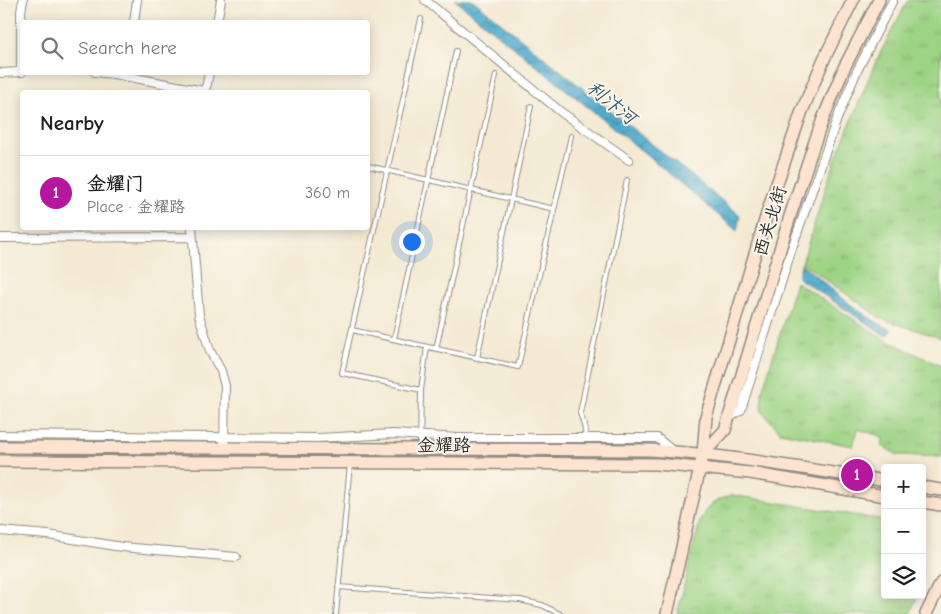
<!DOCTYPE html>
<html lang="en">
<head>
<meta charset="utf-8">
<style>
  :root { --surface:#fff; --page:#f6f6f6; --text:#202124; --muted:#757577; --line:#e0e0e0; --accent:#b5179e }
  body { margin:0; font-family:"Comic Neue","LXGW WenKai TC",sans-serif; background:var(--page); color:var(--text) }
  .controls { position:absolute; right:15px; bottom:15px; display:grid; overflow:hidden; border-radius:5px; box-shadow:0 2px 12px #0003 }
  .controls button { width:45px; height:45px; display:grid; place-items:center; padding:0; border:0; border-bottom:1px solid var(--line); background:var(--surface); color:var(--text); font:25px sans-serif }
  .you { position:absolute; left:411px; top:241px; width:18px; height:18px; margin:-12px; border:4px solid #fff; border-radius:50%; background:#1a73e8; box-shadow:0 0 0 8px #1a73e833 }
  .badge { display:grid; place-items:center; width:32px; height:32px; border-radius:50%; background:var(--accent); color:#fff; font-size:16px; font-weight:700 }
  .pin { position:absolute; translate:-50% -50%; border:2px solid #fff; box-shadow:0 1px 5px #0006 }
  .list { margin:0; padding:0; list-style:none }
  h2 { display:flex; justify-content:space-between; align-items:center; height:65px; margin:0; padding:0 20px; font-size:21px }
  h2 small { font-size:16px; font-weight:400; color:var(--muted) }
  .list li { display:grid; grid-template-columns:32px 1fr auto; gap:15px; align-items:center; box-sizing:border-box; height:75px; padding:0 20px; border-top:1px solid var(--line) }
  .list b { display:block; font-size:19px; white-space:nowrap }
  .list p { margin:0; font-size:16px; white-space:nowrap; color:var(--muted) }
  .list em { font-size:16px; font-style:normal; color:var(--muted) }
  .icon { flex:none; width:28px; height:28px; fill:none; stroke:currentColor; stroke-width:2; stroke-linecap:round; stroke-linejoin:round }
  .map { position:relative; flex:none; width:941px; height:614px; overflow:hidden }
  .search { position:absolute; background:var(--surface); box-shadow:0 2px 12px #0003; left:20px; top:20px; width:350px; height:55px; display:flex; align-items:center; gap:12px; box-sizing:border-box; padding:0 18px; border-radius:5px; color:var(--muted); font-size:19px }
  .panel { position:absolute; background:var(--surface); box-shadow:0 2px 12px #0003; left:20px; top:90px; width:350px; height:140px; border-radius:5px }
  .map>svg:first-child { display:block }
</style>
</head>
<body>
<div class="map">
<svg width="941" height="614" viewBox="0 0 941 614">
  <defs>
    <pattern id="park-tufts" width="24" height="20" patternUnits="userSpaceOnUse" patternTransform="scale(1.25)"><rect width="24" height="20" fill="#9cd384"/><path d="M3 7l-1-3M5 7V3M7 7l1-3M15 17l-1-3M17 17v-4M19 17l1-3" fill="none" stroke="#87b572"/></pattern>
    <pattern id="water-waves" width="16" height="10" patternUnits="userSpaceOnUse" patternTransform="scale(1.25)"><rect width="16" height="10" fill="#4ea9cc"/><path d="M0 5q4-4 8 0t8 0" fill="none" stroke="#418aa6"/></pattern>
  </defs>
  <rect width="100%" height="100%" fill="#fbf7ec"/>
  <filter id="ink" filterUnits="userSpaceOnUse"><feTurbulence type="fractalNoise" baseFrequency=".02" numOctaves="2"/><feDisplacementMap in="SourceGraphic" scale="10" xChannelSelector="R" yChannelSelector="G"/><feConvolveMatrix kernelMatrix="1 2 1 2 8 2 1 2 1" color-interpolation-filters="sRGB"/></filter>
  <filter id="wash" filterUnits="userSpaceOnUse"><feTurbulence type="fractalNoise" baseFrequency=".0096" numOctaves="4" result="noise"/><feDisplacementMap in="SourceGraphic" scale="20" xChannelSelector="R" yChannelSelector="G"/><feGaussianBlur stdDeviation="1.12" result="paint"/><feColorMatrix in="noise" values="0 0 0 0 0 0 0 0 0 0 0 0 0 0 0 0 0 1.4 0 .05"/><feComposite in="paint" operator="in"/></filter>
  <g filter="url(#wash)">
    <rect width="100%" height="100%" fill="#f4ead4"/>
    <path fill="url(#park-tufts)" stroke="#647f58" d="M 908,0 L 941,0 L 941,338 L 882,319 L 802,263 L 829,177 L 844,138 L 876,61 Z
      M 796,282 L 884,339 L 941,366 L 941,457 L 898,455 L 882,446 L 883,437 L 858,429 L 853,446 L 780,432 L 762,411 L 762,392 Z
      M 732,495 L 885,520 L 885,595 L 918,595 L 910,614 L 677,614 L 700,520 C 708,505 715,500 732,495 Z"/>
    <path fill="url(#water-waves)" stroke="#3c6a7c" d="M 455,0 L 473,0 L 740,215 L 737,231 L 647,155 Z
      M 801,264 C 829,286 860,316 892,330 L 886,336 L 798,278 Z"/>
  </g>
  <g filter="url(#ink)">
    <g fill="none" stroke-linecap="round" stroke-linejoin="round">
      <defs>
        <path id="lane" d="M 368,166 L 554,209
          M 352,330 L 518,367 L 571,136
          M 394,339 L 456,51
          M 436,349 L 496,75
          M 477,358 L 531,106
          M 421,390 L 427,347
          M 586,437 L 584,425 L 580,413 L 627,180
          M 420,448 L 421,390 L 342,373 L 421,19
          M 338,587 L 520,600 L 542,605 L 560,614
          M 336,614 L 350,464"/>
        <path id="street" d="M 425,0 L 561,112 L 629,160
          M 134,22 L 137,0
          M 217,22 L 221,0
          M 21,72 L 21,12 L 23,0
          M 95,72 L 114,74 L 204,91
          M 0,73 L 22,72
          M 204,92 L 207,84 L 209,72
          M 192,228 L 199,315 L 210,351 L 221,371 L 225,386 L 224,448
          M 0,238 L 192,237
          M 728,419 L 741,410 L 792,248 L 837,119 L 856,73 L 893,0
          M 0,435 L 318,438 L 393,434 L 459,438 L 657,438 L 673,451
          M 0,531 L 48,535 L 122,547 L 236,557"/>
        <path id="secondary" d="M 0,447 L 650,450 C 729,455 807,469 885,481
          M 703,454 L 725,430 L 791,213 L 813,147 L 823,119 L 844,68 L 879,0
          M 0,461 L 657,464 L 750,473 L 885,496
          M 922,487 L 941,490
          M 922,502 L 941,505
          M 667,614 L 703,454 L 706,417 L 769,207 L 802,111 L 824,59 L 853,0
          M 926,614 L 941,583"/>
      </defs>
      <use href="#lane" stroke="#908a80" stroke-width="6"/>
      <use href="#street" stroke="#908a80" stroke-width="10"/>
      <use href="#secondary" stroke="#908a80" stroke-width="14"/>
      <use href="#lane" stroke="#fff" stroke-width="4"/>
      <use href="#street" stroke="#fff" stroke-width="8"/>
      <use href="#secondary" stroke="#fde4d1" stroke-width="11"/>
    </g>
  </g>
  <g text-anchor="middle" stroke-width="4" stroke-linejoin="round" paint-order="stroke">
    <g font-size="18" fill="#2b2b2b" stroke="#fbf7ec">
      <text transform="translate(770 221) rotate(-73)" y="6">西关北街</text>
      <text x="444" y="451">金耀路</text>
    </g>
    <g font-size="19" font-style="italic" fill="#395d6b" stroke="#fbf7ec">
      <text transform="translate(612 102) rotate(39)" y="7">利汴河</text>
    </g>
  </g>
</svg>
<div class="controls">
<button>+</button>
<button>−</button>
<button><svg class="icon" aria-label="layers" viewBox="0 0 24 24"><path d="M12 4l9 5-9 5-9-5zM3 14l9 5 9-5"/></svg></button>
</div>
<div class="you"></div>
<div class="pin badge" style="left:857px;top:475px">1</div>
<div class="search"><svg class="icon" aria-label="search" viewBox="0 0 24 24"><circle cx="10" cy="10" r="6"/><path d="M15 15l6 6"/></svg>Search here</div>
<section class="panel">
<h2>Nearby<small></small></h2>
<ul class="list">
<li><span class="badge">1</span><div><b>金耀门</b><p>Place · 金耀路</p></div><em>360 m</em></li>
</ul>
</section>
</div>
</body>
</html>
